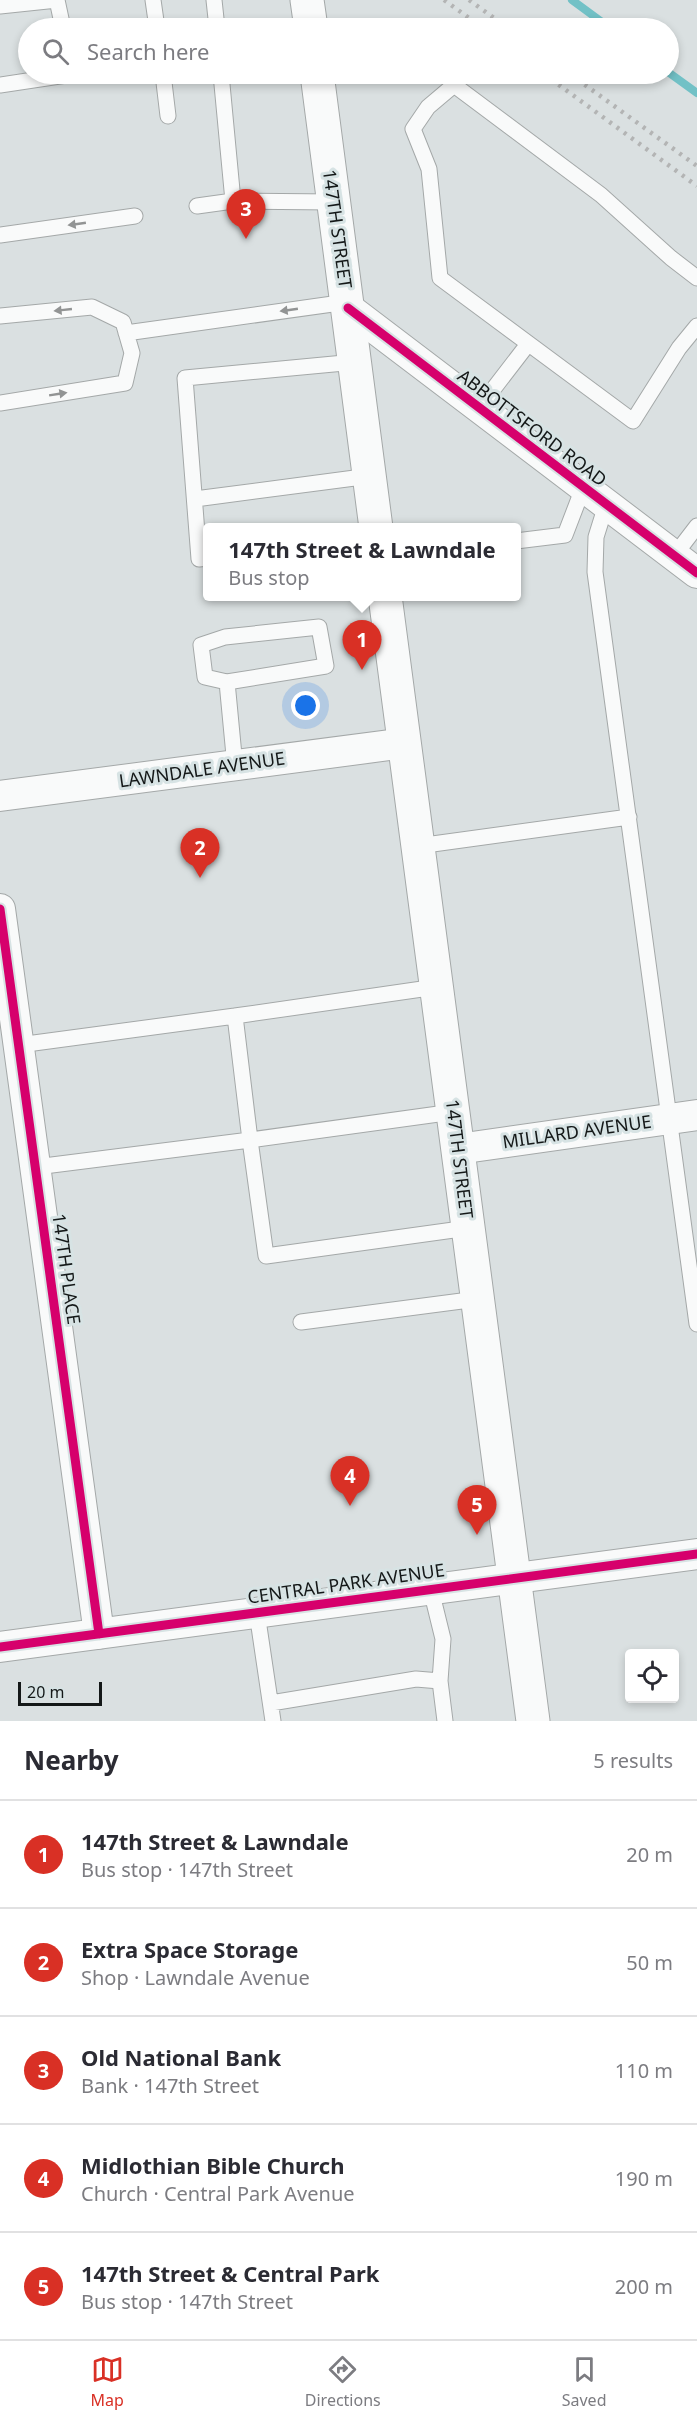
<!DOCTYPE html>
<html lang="en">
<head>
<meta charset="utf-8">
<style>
  :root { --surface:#fff; --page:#f2f2f3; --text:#2b2b33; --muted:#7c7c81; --line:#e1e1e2; --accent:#d93025 }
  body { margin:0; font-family:"Noto Sans",sans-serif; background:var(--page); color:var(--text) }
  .controls { position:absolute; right:18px; bottom:18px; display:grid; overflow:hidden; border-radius:6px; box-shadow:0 3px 9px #0003 }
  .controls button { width:54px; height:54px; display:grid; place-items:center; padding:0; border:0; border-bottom:2px solid var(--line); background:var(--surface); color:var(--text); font:30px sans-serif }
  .scale { position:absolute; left:18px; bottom:15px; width:84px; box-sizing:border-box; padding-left:6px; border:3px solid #141818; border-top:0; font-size:16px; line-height:21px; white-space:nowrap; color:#141818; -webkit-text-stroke:4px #d7e3e4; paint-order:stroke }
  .you { position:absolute; left:306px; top:706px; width:21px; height:21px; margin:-15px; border:4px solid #fff; border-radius:50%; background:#1a73e8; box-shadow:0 0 0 9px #1a73e833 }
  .badge { display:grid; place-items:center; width:39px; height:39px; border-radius:50%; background:var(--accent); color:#fff; font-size:20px; font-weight:700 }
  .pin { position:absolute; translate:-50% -50px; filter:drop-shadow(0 2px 3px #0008) }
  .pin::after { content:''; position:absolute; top:32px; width:21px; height:18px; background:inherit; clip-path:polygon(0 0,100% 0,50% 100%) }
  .popup { position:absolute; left:203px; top:523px; width:318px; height:78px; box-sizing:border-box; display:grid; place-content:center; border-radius:6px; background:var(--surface); filter:drop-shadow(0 2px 4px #0005); font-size:20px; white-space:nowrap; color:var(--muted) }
  .popup b { font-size:22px; color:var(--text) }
  .popup::after { content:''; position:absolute; left:50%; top:100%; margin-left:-12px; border:12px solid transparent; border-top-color:var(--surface) }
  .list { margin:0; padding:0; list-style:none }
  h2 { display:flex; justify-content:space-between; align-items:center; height:78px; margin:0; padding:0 24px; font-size:26px }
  h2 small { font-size:20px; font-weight:400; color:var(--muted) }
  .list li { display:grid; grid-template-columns:39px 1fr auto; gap:18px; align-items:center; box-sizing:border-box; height:108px; padding:0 24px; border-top:2px solid var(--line) }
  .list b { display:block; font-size:22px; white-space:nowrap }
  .list p { margin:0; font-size:20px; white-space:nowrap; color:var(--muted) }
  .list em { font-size:20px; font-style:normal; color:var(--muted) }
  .icon { flex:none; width:33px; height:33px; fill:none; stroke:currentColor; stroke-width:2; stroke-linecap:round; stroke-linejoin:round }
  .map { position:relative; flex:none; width:697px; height:1721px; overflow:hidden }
  .search { position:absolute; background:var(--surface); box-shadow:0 3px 9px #0003; left:18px; right:18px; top:18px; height:66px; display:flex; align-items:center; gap:15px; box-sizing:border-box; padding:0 21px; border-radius:33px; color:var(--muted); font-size:22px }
  .sheet { height:618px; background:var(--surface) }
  nav { display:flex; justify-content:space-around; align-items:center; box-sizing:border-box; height:84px; border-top:2px solid var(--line); background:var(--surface); font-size:16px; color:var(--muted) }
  nav a { display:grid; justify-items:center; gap:3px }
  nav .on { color:var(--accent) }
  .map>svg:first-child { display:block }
</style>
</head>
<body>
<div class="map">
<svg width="697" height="1721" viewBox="0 0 697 1721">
  <rect width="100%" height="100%" fill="#dae0e1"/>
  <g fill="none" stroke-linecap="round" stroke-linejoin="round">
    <path stroke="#72c1c6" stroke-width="8" d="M 572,0 L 610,28
      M 668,72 L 697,93"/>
    <defs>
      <path id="service" d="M 57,0 L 63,28
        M 153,0 L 157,28
        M 214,0 L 217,28
        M 0,6 L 57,0
        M 163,74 L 168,116
        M 221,74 L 233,201 L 334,202
        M 0,85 L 73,74
        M 197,206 L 233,201
        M 0,235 L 135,216
        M 697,278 L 671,258 L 601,195 L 454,85 L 428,107 L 413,129 L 429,169 L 440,278 L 633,421 L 679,348 L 697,326
        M 0,316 L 92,307 L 123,322 L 132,353 L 125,383 L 0,403
        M 126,333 L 347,302
        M 478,409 L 528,344
        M 195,499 L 370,476
        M 606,505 L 596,537 L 595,572 L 697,1324
        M 516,541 L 565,535 L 583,488
        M 674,556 L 697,526
        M 208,558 L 199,559 L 185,378 L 355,362
        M 227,682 L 205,677 L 201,645 L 225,637 L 319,627 L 326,666 L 227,682 L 235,766
        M 418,846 L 629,817
        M 235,1016 L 436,987
        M 19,1045 L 235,1016 L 250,1140 L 36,1167
        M 453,1112 L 250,1140 L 266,1256 L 468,1228
        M 301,1322 L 477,1299
        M 431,1590 L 443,1639 L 440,1681
        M 257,1613 L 273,1721
        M 271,1703 L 416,1679 L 440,1681 L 445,1721"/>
      <path id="minor" d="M 348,308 L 697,573
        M 0,796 L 405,743
        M 0,909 L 99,1634
        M 458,1149 L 697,1115
        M 0,1647 L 697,1554"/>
      <path id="primary" d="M 307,0 L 311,28
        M 317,74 L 376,528
        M 385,596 L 533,1721"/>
    </defs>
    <use href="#service" stroke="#a4a8a8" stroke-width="17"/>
    <use href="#minor" stroke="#a4a8a8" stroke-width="32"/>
    <use href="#primary" stroke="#a4a8a8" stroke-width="35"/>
    <use href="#service" stroke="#f9fafa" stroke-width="15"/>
    <use href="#minor" stroke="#f9fafa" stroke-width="30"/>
    <use href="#primary" stroke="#f9fafa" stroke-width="33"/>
    <path stroke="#b3b4b4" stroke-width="4.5" stroke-dasharray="3 6" stroke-linecap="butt" d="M 444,0 L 483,28
      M 469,0 L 508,28
      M 544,74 L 697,186
      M 570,74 L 697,166"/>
    <defs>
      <path id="cycleway" d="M 348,308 L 697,573
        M 0,909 L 99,1634
        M 0,1647 L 697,1554"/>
    </defs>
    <use href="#cycleway" stroke="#d7e3e4" stroke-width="13"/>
    <use href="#cycleway" stroke="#d6006c" stroke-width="9"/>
  </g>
  <defs><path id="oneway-solid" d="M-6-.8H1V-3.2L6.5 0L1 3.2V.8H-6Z" transform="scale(1.5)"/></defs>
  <g fill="#929494">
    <use href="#oneway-solid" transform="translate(77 224) rotate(172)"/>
    <use href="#oneway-solid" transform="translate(63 310) rotate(174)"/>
    <use href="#oneway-solid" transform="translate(289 310) rotate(172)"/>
    <use href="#oneway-solid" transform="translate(58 394) rotate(-9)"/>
  </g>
  <g text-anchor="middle" stroke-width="6" stroke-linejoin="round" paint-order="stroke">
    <g font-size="18" fill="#141818" stroke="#d7e3e4">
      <text transform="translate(337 229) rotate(82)" y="6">147TH STREET</text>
      <text transform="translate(532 428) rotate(37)" y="6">ABBOTTSFORD ROAD</text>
      <text transform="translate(202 770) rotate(-8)" y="6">LAWNDALE AVENUE</text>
      <text transform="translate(577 1132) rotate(-8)" y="6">MILLARD AVENUE</text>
      <text transform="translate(459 1159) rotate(83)" y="6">147TH STREET</text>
      <text transform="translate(66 1269) rotate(82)" y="6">147TH PLACE</text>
      <text transform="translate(346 1584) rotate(-8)" y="6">CENTRAL PARK AVENUE</text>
    </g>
  </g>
</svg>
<div class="controls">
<button><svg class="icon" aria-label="locate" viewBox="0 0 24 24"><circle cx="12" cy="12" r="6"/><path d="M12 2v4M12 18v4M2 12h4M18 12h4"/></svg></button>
</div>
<div class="scale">20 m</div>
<div class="you"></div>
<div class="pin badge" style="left:362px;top:670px">1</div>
<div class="popup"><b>147th Street &amp; Lawndale</b>Bus stop</div>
<div class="pin badge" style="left:200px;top:878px">2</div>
<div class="pin badge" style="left:246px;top:239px">3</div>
<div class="pin badge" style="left:350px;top:1506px">4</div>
<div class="pin badge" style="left:477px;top:1535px">5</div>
<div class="search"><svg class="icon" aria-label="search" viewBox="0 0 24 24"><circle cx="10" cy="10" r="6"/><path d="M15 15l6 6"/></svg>Search here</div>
</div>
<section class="sheet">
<h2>Nearby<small>5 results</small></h2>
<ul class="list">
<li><span class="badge">1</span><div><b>147th Street &amp; Lawndale</b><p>Bus stop · 147th Street</p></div><em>20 m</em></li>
<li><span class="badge">2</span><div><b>Extra Space Storage</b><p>Shop · Lawndale Avenue</p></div><em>50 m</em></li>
<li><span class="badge">3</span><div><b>Old National Bank</b><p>Bank · 147th Street</p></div><em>110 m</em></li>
<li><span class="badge">4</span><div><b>Midlothian Bible Church</b><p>Church · Central Park Avenue</p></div><em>190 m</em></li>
<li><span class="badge">5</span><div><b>147th Street &amp; Central Park</b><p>Bus stop · 147th Street</p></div><em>200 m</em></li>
</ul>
</section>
<nav>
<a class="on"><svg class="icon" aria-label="map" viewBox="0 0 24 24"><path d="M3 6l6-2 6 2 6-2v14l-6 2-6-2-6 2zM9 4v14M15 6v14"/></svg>Map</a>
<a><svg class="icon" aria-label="directions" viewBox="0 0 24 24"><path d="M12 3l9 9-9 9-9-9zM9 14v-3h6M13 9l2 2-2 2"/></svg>Directions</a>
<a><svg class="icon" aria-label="saved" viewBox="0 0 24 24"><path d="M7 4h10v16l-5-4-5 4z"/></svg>Saved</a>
</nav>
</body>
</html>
